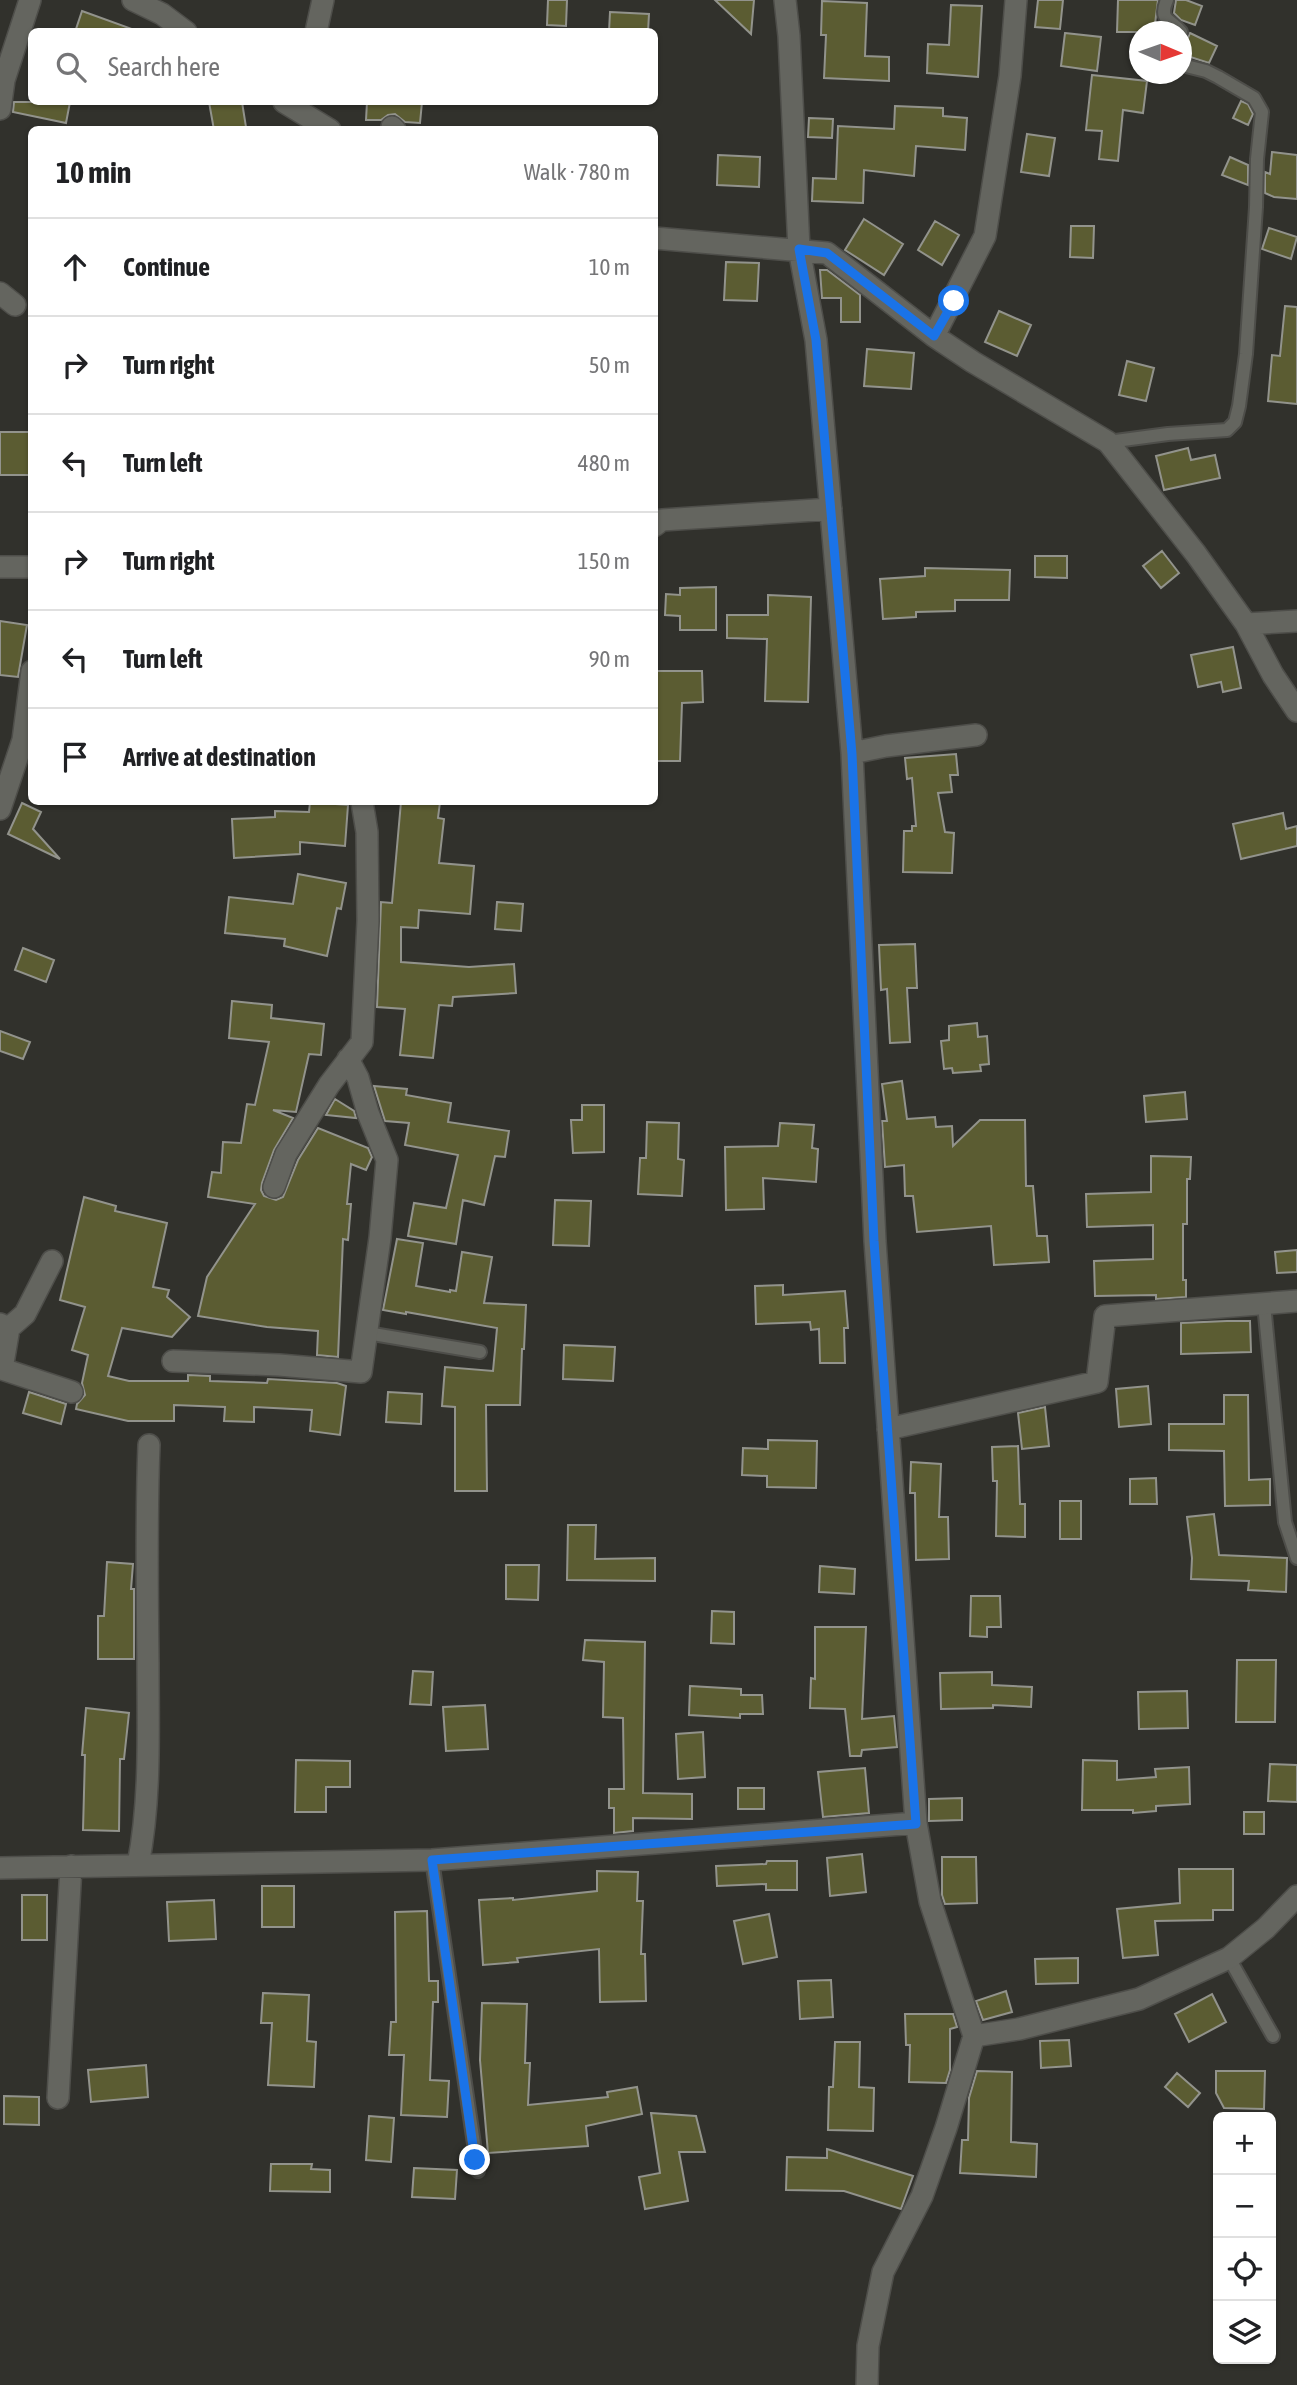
<!DOCTYPE html>
<html lang="en">
<head>
<meta charset="utf-8">
<style>
  :root { --surface:#fff; --page:#f2f2f2; --text:#202124; --muted:#757577; --line:#e0e0e0 }
  body { margin:0; font-family:"Asap Condensed",sans-serif; background:var(--page); color:var(--text) }
  .controls { position:absolute; right:21px; bottom:21px; display:grid; overflow:hidden; border-radius:10px; box-shadow:0 2px 5px #0004 }
  .controls button { width:63px; height:63px; display:grid; place-items:center; padding:0; border:0; border-bottom:2px solid var(--line); background:var(--surface); color:var(--text); font:35px sans-serif }
  .compass { position:absolute; left:1129px; top:21px; width:63px; height:63px; border-radius:50%; background:var(--surface); box-shadow:0 2px 5px #0004; rotate:92deg }
  .stop { position:absolute; width:21px; height:21px; margin:-16px; border:5px solid #1a73e8; border-radius:50%; background:#fff }
  .stop.end { background:#1a73e8; border-color:#fff; box-shadow:0 2px 7px #0008 }
  .list { margin:0; padding:0; list-style:none }
  h2 { display:flex; justify-content:space-between; align-items:center; height:91px; margin:0; padding:0 28px; font-size:30px }
  h2 small { font-size:23px; font-weight:400; color:var(--muted) }
  .list li { display:grid; grid-template-columns:46px 1fr auto; gap:21px; align-items:center; box-sizing:border-box; height:98px; padding:0 28px; border-top:2px solid var(--line) }
  .list b { display:block; font-size:26px; white-space:nowrap }
  .list em { font-size:23px; font-style:normal; color:var(--muted) }
  .icon { flex:none; width:38px; height:38px; fill:none; stroke:currentColor; stroke-width:2; stroke-linecap:round; stroke-linejoin:round }
  .map { position:relative; flex:none; width:1297px; height:2385px; overflow:hidden }
  .search { position:absolute; background:var(--surface); box-shadow:0 2px 5px #0004; left:28px; top:28px; width:630px; height:77px; display:flex; align-items:center; gap:18px; box-sizing:border-box; padding:0 24px; border-radius:10px; color:var(--muted); font-size:26px }
  .panel { position:absolute; background:var(--surface); box-shadow:0 2px 5px #0004; left:28px; top:126px; width:630px; height:679px; border-radius:10px }
  .map>svg:first-child { display:block }
</style>
</head>
<body>
<div class="map">
<svg width="1297" height="2385" viewBox="0 0 1297 2385">
  <rect width="100%" height="100%" fill="#31312c"/>
  <path fill="#5b5c32" stroke="#92938c" stroke-width="2" d="M 548,0 L 567,0 L 566,26 L 547,25 Z
    M 715,0 L 754,0 L 751,34 Z
    M 1038,0 L 1063,0 L 1060,29 L 1035,27 Z
    M 1118,0 L 1158,0 L 1154,32 L 1117,32 Z
    M 1176,0 L 1186,0 L 1202,6 L 1195,25 L 1181,20 L 1174,13 Z
    M 822,1 L 867,3 L 865,56 L 889,57 L 889,81 L 824,78 L 826,35 L 821,35 Z
    M 951,5 L 982,6 L 978,77 L 927,73 L 928,44 L 949,45 Z
    M 82,11 L 132,29 L 131,32 L 75,32 Z
    M 610,12 L 649,14 L 648,32 L 609,32 Z
    M 1065,33 L 1101,37 L 1097,71 L 1061,66 Z
    M 1190,33 L 1217,46 L 1209,63 L 1181,54 Z
    M 1092,75 L 1147,81 L 1143,113 L 1123,110 L 1118,161 L 1099,159 L 1102,131 L 1086,130 Z
    M 1241,101 L 1248,104 L 1253,114 L 1248,125 L 1233,118 Z
    M 14,102 L 70,102 L 66,123 L 13,112 Z
    M 209,102 L 242,102 L 246,127 L 214,130 Z
    M 367,102 L 422,102 L 420,123 L 405,122 L 395,114 L 388,115 L 381,120 L 366,120 Z
    M 895,106 L 943,108 L 943,116 L 967,118 L 965,150 L 916,146 L 914,176 L 864,170 L 863,203 L 812,201 L 813,178 L 836,179 L 838,126 L 894,129 Z
    M 809,118 L 833,119 L 832,138 L 808,137 Z
    M 1027,134 L 1055,138 L 1049,176 L 1021,172 Z
    M 1272,152 L 1297,155 L 1297,199 L 1274,197 L 1265,193 L 1265,172 L 1270,174 Z
    M 718,155 L 760,157 L 759,187 L 717,185 Z
    M 1230,157 L 1248,165 L 1248,185 L 1222,175 Z
    M 864,219 L 903,244 L 884,275 L 845,250 Z
    M 935,221 L 959,235 L 942,265 L 918,250 Z
    M 1071,226 L 1094,226 L 1093,258 L 1070,257 Z
    M 1269,228 L 1297,237 L 1291,259 L 1262,249 Z
    M 726,262 L 759,263 L 757,301 L 724,300 Z
    M 820,270 L 827,270 L 860,295 L 860,322 L 841,322 L 841,298 L 822,298 Z
    M 1285,306 L 1297,307 L 1297,404 L 1268,401 L 1272,355 L 1280,356 Z
    M 999,311 L 1031,325 L 1017,356 L 985,342 Z
    M 867,349 L 914,353 L 911,389 L 864,386 Z
    M 1127,361 L 1154,368 L 1146,401 L 1119,395 Z
    M 0,432 L 32,432 L 29,475 L 0,475 Z
    M 1188,448 L 1191,460 L 1215,455 L 1220,478 L 1164,490 L 1156,456 Z
    M 1162,551 L 1179,573 L 1161,588 L 1143,566 Z
    M 1035,556 L 1067,556 L 1067,578 L 1035,577 Z
    M 925,568 L 1010,570 L 1009,600 L 955,600 L 955,611 L 916,612 L 916,617 L 883,619 L 880,579 L 925,576 Z
    M 716,587 L 716,630 L 680,630 L 680,616 L 665,615 L 666,594 L 680,595 L 680,588 Z
    M 768,595 L 811,597 L 808,702 L 765,701 L 767,639 L 727,638 L 727,615 L 768,615 Z
    M 0,621 L 27,625 L 18,677 L 0,675 Z
    M 1233,647 L 1241,688 L 1223,692 L 1221,682 L 1198,687 L 1191,655 Z
    M 654,671 L 702,671 L 703,702 L 682,703 L 680,761 L 654,761 Z
    M 956,754 L 958,775 L 950,775 L 952,792 L 938,793 L 945,832 L 954,833 L 952,873 L 903,872 L 904,831 L 912,831 L 912,826 L 916,826 L 912,778 L 907,779 L 905,758 Z
    M 310,802 L 348,805 L 345,846 L 300,842 L 300,854 L 234,858 L 232,819 L 275,817 L 275,811 L 309,812 Z
    M 401,802 L 440,802 L 438,818 L 444,819 L 439,863 L 474,866 L 470,914 L 419,910 L 418,928 L 401,927 L 401,962 L 469,967 L 514,964 L 516,993 L 453,997 L 452,1006 L 439,1005 L 433,1058 L 400,1055 L 405,1009 L 377,1007 L 381,902 L 392,903 Z
    M 22,803 L 41,812 L 33,829 L 60,859 L 8,834 Z
    M 1283,813 L 1286,829 L 1297,826 L 1297,846 L 1241,859 L 1233,824 Z
    M 298,874 L 346,883 L 341,909 L 337,908 L 327,956 L 284,946 L 285,939 L 225,933 L 229,897 L 293,904 Z
    M 497,902 L 523,904 L 521,931 L 495,929 Z
    M 915,944 L 917,988 L 907,988 L 910,1042 L 890,1043 L 887,989 L 881,990 L 879,945 Z
    M 23,948 L 54,960 L 46,982 L 15,970 Z
    M 232,1001 L 272,1005 L 271,1018 L 324,1024 L 321,1055 L 309,1054 L 296,1112 L 273,1110 L 293,1118 L 274,1150 L 262,1183 L 261,1190 L 264,1196 L 276,1200 L 283,1197 L 298,1160 L 318,1128 L 368,1148 L 372,1157 L 366,1170 L 351,1164 L 347,1204 L 351,1204 L 348,1240 L 343,1239 L 338,1357 L 317,1355 L 318,1331 L 267,1327 L 198,1316 L 207,1277 L 255,1204 L 208,1197 L 212,1172 L 221,1173 L 223,1142 L 241,1143 L 247,1104 L 255,1105 L 269,1042 L 229,1038 Z
    M 977,1023 L 978,1037 L 987,1036 L 989,1064 L 980,1065 L 981,1071 L 953,1073 L 952,1068 L 944,1069 L 941,1041 L 949,1040 L 949,1026 Z
    M 0,1031 L 30,1042 L 23,1059 L 0,1051 Z
    M 902,1081 L 907,1119 L 935,1117 L 936,1127 L 952,1126 L 953,1146 L 980,1120 L 1025,1120 L 1026,1186 L 1033,1186 L 1037,1236 L 1047,1236 L 1049,1262 L 994,1265 L 991,1226 L 917,1232 L 913,1196 L 905,1196 L 904,1165 L 885,1167 L 882,1121 L 887,1121 L 882,1084 Z
    M 374,1086 L 407,1089 L 406,1095 L 451,1103 L 448,1122 L 509,1131 L 505,1157 L 495,1156 L 484,1205 L 463,1200 L 456,1244 L 408,1236 L 414,1203 L 446,1208 L 458,1155 L 405,1145 L 409,1123 L 385,1121 Z
    M 1185,1092 L 1187,1119 L 1146,1122 L 1144,1096 Z
    M 335,1099 L 354,1111 L 356,1118 L 326,1115 Z
    M 582,1105 L 604,1105 L 604,1152 L 573,1153 L 571,1120 L 582,1120 Z
    M 647,1122 L 679,1123 L 678,1159 L 684,1160 L 682,1196 L 638,1194 L 640,1158 L 646,1158 Z
    M 780,1123 L 814,1125 L 812,1148 L 818,1149 L 816,1182 L 763,1178 L 764,1209 L 726,1210 L 725,1147 L 778,1146 Z
    M 1151,1156 L 1191,1157 L 1190,1179 L 1187,1179 L 1187,1224 L 1183,1224 L 1183,1280 L 1186,1280 L 1186,1297 L 1156,1299 L 1156,1295 L 1095,1296 L 1094,1261 L 1153,1259 L 1153,1225 L 1087,1227 L 1086,1194 L 1151,1192 Z
    M 84,1197 L 116,1206 L 115,1211 L 167,1223 L 153,1287 L 169,1290 L 167,1297 L 190,1317 L 172,1337 L 122,1328 L 108,1376 L 129,1381 L 188,1381 L 188,1375 L 210,1376 L 210,1381 L 267,1383 L 268,1379 L 337,1383 L 346,1386 L 340,1435 L 310,1431 L 312,1410 L 254,1407 L 254,1422 L 224,1421 L 225,1407 L 174,1405 L 174,1421 L 128,1421 L 76,1409 L 77,1404 L 85,1395 L 82,1383 L 88,1355 L 72,1350 L 85,1307 L 60,1300 Z
    M 555,1200 L 591,1201 L 589,1246 L 553,1245 Z
    M 397,1239 L 423,1243 L 416,1286 L 450,1292 L 450,1290 L 456,1291 L 462,1252 L 492,1257 L 484,1303 L 526,1305 L 524,1349 L 522,1349 L 520,1405 L 486,1405 L 487,1491 L 455,1491 L 455,1407 L 442,1406 L 445,1367 L 493,1371 L 497,1328 L 406,1312 L 406,1314 L 383,1310 Z
    M 1297,1250 L 1297,1272 L 1277,1273 L 1275,1252 Z
    M 783,1285 L 783,1295 L 845,1291 L 848,1328 L 844,1328 L 845,1363 L 820,1363 L 819,1329 L 811,1330 L 810,1322 L 756,1324 L 755,1286 Z
    M 1227,1321 L 1250,1321 L 1251,1352 L 1181,1354 L 1181,1323 Z
    M 564,1345 L 615,1347 L 613,1381 L 563,1379 Z
    M 1148,1386 L 1151,1424 L 1119,1427 L 1116,1389 Z
    M 29,1392 L 66,1404 L 61,1424 L 23,1413 Z
    M 388,1392 L 422,1394 L 421,1424 L 386,1422 Z
    M 1224,1395 L 1248,1395 L 1249,1480 L 1270,1479 L 1270,1505 L 1225,1506 L 1224,1451 L 1169,1450 L 1169,1424 L 1224,1424 Z
    M 1045,1407 L 1049,1446 L 1022,1449 L 1018,1413 Z
    M 768,1440 L 817,1441 L 816,1488 L 767,1487 L 767,1476 L 742,1475 L 743,1448 L 768,1449 Z
    M 1018,1446 L 1020,1504 L 1025,1504 L 1025,1537 L 996,1536 L 997,1481 L 993,1481 L 992,1447 Z
    M 911,1462 L 941,1464 L 939,1517 L 948,1517 L 949,1559 L 916,1560 L 915,1493 L 910,1493 Z
    M 1156,1478 L 1157,1504 L 1130,1504 L 1130,1479 Z
    M 1060,1501 L 1081,1501 L 1081,1539 L 1060,1539 Z
    M 1214,1514 L 1219,1555 L 1287,1558 L 1286,1592 L 1248,1590 L 1249,1581 L 1191,1579 L 1192,1558 L 1187,1517 Z
    M 568,1525 L 596,1525 L 595,1559 L 655,1558 L 655,1581 L 567,1580 Z
    M 107,1562 L 133,1564 L 131,1589 L 134,1589 L 134,1659 L 98,1659 L 98,1616 L 104,1616 Z
    M 506,1565 L 539,1565 L 538,1600 L 506,1599 Z
    M 820,1566 L 855,1569 L 854,1594 L 819,1592 Z
    M 971,1596 L 1000,1596 L 1001,1627 L 987,1627 L 987,1637 L 970,1636 Z
    M 712,1611 L 734,1612 L 734,1644 L 711,1643 Z
    M 815,1627 L 866,1627 L 862,1719 L 894,1716 L 897,1747 L 862,1750 L 861,1756 L 850,1756 L 845,1709 L 810,1708 L 811,1678 L 815,1679 Z
    M 585,1640 L 645,1642 L 643,1793 L 692,1794 L 692,1819 L 633,1818 L 633,1831 L 614,1833 L 614,1808 L 609,1808 L 609,1789 L 624,1789 L 623,1718 L 603,1717 L 604,1662 L 583,1660 Z
    M 1237,1660 L 1276,1660 L 1275,1722 L 1236,1722 Z
    M 413,1671 L 433,1672 L 431,1705 L 410,1704 Z
    M 992,1672 L 992,1685 L 1032,1687 L 1031,1707 L 993,1705 L 993,1708 L 941,1709 L 940,1673 Z
    M 690,1686 L 741,1689 L 741,1695 L 762,1695 L 763,1714 L 740,1714 L 740,1718 L 689,1715 Z
    M 1187,1691 L 1188,1728 L 1139,1729 L 1138,1692 Z
    M 485,1705 L 488,1749 L 446,1751 L 443,1707 Z
    M 86,1708 L 129,1713 L 124,1759 L 120,1759 L 119,1831 L 83,1830 L 85,1755 L 82,1755 Z
    M 703,1732 L 705,1777 L 678,1779 L 676,1734 Z
    M 296,1760 L 350,1761 L 350,1787 L 326,1787 L 326,1812 L 295,1812 Z
    M 1083,1760 L 1117,1761 L 1117,1780 L 1156,1777 L 1155,1769 L 1189,1767 L 1190,1804 L 1156,1806 L 1156,1811 L 1133,1813 L 1133,1810 L 1082,1810 Z
    M 1270,1764 L 1297,1765 L 1297,1802 L 1268,1801 Z
    M 865,1768 L 869,1813 L 823,1817 L 818,1772 Z
    M 738,1788 L 764,1788 L 764,1809 L 738,1809 Z
    M 962,1798 L 962,1820 L 929,1821 L 929,1799 Z
    M 1244,1812 L 1264,1812 L 1264,1834 L 1244,1834 Z
    M 862,1854 L 866,1892 L 830,1896 L 827,1858 Z
    M 942,1857 L 976,1857 L 977,1903 L 945,1904 L 942,1895 Z
    M 767,1861 L 797,1861 L 797,1890 L 766,1890 L 766,1884 L 717,1886 L 716,1866 L 766,1864 Z
    M 1179,1869 L 1233,1869 L 1233,1910 L 1213,1910 L 1213,1920 L 1155,1921 L 1158,1955 L 1123,1958 L 1117,1909 L 1180,1903 Z
    M 597,1871 L 638,1872 L 637,1901 L 643,1901 L 641,1954 L 645,1954 L 646,2001 L 600,2002 L 599,1949 L 517,1958 L 518,1962 L 483,1965 L 479,1900 L 513,1898 L 513,1900 L 597,1891 Z
    M 262,1886 L 294,1886 L 294,1927 L 262,1927 Z
    M 22,1895 L 47,1895 L 47,1940 L 22,1940 Z
    M 214,1900 L 216,1939 L 169,1941 L 167,1902 Z
    M 427,1911 L 429,1981 L 438,1981 L 438,2002 L 433,2002 L 430,2080 L 449,2081 L 447,2117 L 401,2115 L 404,2055 L 389,2055 L 391,2022 L 396,2022 L 395,1912 Z
    M 769,1914 L 777,1957 L 743,1964 L 734,1921 Z
    M 1078,1958 L 1078,1983 L 1036,1984 L 1035,1959 Z
    M 831,1980 L 833,2017 L 800,2019 L 798,1981 Z
    M 1006,1991 L 1012,2012 L 983,2020 L 976,2001 Z
    M 263,1993 L 309,1995 L 307,2041 L 316,2042 L 314,2087 L 268,2085 L 272,2023 L 261,2023 Z
    M 1212,1994 L 1226,2022 L 1189,2042 L 1175,2014 Z
    M 482,2003 L 527,2004 L 525,2063 L 530,2063 L 528,2105 L 608,2097 L 607,2092 L 637,2087 L 642,2114 L 586,2126 L 588,2146 L 488,2153 L 480,2060 Z
    M 905,2014 L 953,2014 L 957,2027 L 950,2029 L 950,2070 L 946,2083 L 909,2082 L 910,2045 L 906,2045 Z
    M 1069,2040 L 1071,2066 L 1041,2068 L 1040,2041 Z
    M 835,2042 L 860,2042 L 859,2087 L 874,2088 L 873,2131 L 828,2130 L 829,2087 L 833,2087 Z
    M 146,2065 L 148,2097 L 91,2102 L 88,2070 Z
    M 977,2071 L 1012,2072 L 1011,2142 L 1037,2144 L 1036,2177 L 960,2173 L 962,2140 L 968,2140 L 969,2098 Z
    M 1216,2071 L 1265,2071 L 1264,2109 L 1224,2108 L 1216,2093 Z
    M 1177,2073 L 1200,2093 L 1188,2107 L 1165,2087 Z
    M 4,2096 L 39,2097 L 39,2125 L 4,2124 Z
    M 651,2113 L 696,2116 L 705,2152 L 679,2152 L 688,2201 L 645,2209 L 639,2177 L 660,2173 Z
    M 369,2116 L 394,2118 L 391,2162 L 366,2160 Z
    M 827,2149 L 913,2176 L 901,2209 L 844,2191 L 786,2190 L 787,2157 L 827,2158 Z
    M 271,2164 L 312,2164 L 311,2169 L 330,2170 L 330,2192 L 270,2191 Z
    M 414,2168 L 457,2170 L 455,2199 L 412,2197 Z"/>
  <g fill="none" stroke-linecap="round" stroke-linejoin="round">
    <defs>
      <path id="lane" d="M 1167,0 C 1158,21 1171,19 1181,32
        M 1108,442 L 1168,434 L 1227,430 L 1235,422 L 1239,406 L 1246,354 L 1256,207 L 1257,159 L 1262,112 L 1254,98 L 1218,77 L 1206,71 L 1182,65
        M 1264,1304 L 1285,1522 L 1297,1558
        M 367,1333 L 480,1352
        M 432,1860 L 478,2171
        M 1229,1958 L 1273,2036"/>
      <path id="street" d="M 133,0 L 162,14 L 186,32
        M 785,0 L 789,36 L 799,249 L 816,340 L 852,753 L 875,1241 L 916,1823 L 930,1901 L 974,2036
        M 316,32 L 323,0
        M 284,102 L 330,130
        M 0,109 L 4,80 L 30,0
        M 392,127 L 395,130
        M 654,238 L 827,253 L 934,336 L 973,362 L 1108,442 L 1196,554 L 1246,624 L 1273,675 L 1297,711
        M 0,293 L 15,305
        M 934,336 L 985,236 L 1010,76 L 1016,0
        M 654,526 L 662,520 L 831,509
        M 0,567 L 32,567
        M 1246,624 L 1297,621
        M 852,753 L 886,746 L 976,735
        M 0,809 L 23,740 L 32,671
        M 274,1187 L 286,1154 L 329,1085 L 362,1042 L 368,921 L 367,832 L 362,802
        M 0,1324 L 9,1328 L 2,1369 L 72,1392
        M 9,1328 L 25,1314 L 52,1261
        M 173,1361 L 279,1365 L 361,1372 L 380,1238 L 387,1160 L 368,1113 L 358,1078 L 348,1059
        M 888,1429 L 1097,1382 L 1105,1316 L 1297,1301
        M 138,1865 C 151,1799 148,1730 148,1663 C 147,1590 146,1518 149,1445
        M 0,1868 L 432,1860 L 916,1823
        M 58,2098 L 71,1866
        M 867,2385 L 868,2346 L 883,2272 L 922,2196 L 946,2128 L 974,2036 L 1019,2029 L 1139,1999 L 1229,1958 L 1266,1928 L 1297,1896"/>
    </defs>
    <use href="#lane" stroke="#4e4e4a" stroke-width="16"/>
    <use href="#street" stroke="#4e4e4a" stroke-width="24"/>
    <use href="#lane" stroke="#64655f" stroke-width="12"/>
    <use href="#street" stroke="#64655f" stroke-width="21"/>
  </g>
  <g fill="none" stroke-linecap="round" stroke-linejoin="round">
    <path stroke="#1a73e8" stroke-width="9" d="M 475,2160 L 432,1860 L 916,1824 L 874,1241 L 852,754 L 816,340 L 799,249 L 827,253 L 934,336 L 954,301"/>
  </g>
</svg>
<div class="controls">
<button>+</button>
<button>−</button>
<button><svg class="icon" aria-label="locate" viewBox="0 0 24 24"><circle cx="12" cy="12" r="6"/><path d="M12 2v4M12 18v4M2 12h4M18 12h4"/></svg></button>
<button><svg class="icon" aria-label="layers" viewBox="0 0 24 24"><path d="M12 4l9 5-9 5-9-5zM3 14l9 5 9-5"/></svg></button>
</div>
<svg class="compass" viewBox="-18 -18 36 36"><path d="M0-13l5 13h-10z" fill="#e53935"/><path d="M0 13l5-13h-10z" fill="#757577"/></svg>
<div class="stop" style="left:954px;top:301px"></div>
<div class="stop end" style="left:475px;top:2160px"></div>
<div class="search"><svg class="icon" aria-label="search" viewBox="0 0 24 24"><circle cx="10" cy="10" r="6"/><path d="M15 15l6 6"/></svg>Search here</div>
<section class="panel">
<h2>10 min<small>Walk · 780 m</small></h2>
<ul class="list">
<li><svg class="icon" aria-label="ahead" viewBox="0 0 24 24"><path d="M12 20V5M6 11l6-6 6 6"/></svg><div><b>Continue</b></div><em>10 m</em></li>
<li><svg class="icon" aria-label="right" viewBox="0 0 24 24"><path d="M7 20v-9h11M14 6l5 5-5 5"/></svg><div><b>Turn right</b></div><em>50 m</em></li>
<li><svg class="icon" aria-label="left" viewBox="0 0 24 24"><path d="M17 20v-9H6M10 6l-5 5 5 5"/></svg><div><b>Turn left</b></div><em>480 m</em></li>
<li><svg class="icon" aria-label="right" viewBox="0 0 24 24"><path d="M7 20v-9h11M14 6l5 5-5 5"/></svg><div><b>Turn right</b></div><em>150 m</em></li>
<li><svg class="icon" aria-label="left" viewBox="0 0 24 24"><path d="M17 20v-9H6M10 6l-5 5 5 5"/></svg><div><b>Turn left</b></div><em>90 m</em></li>
<li><svg class="icon" aria-label="arrive" viewBox="0 0 24 24"><path d="M6 21V4h12l-3 4 3 4H6"/></svg><div><b>Arrive at destination</b></div></li>
</ul>
</section>
</div>
</body>
</html>
